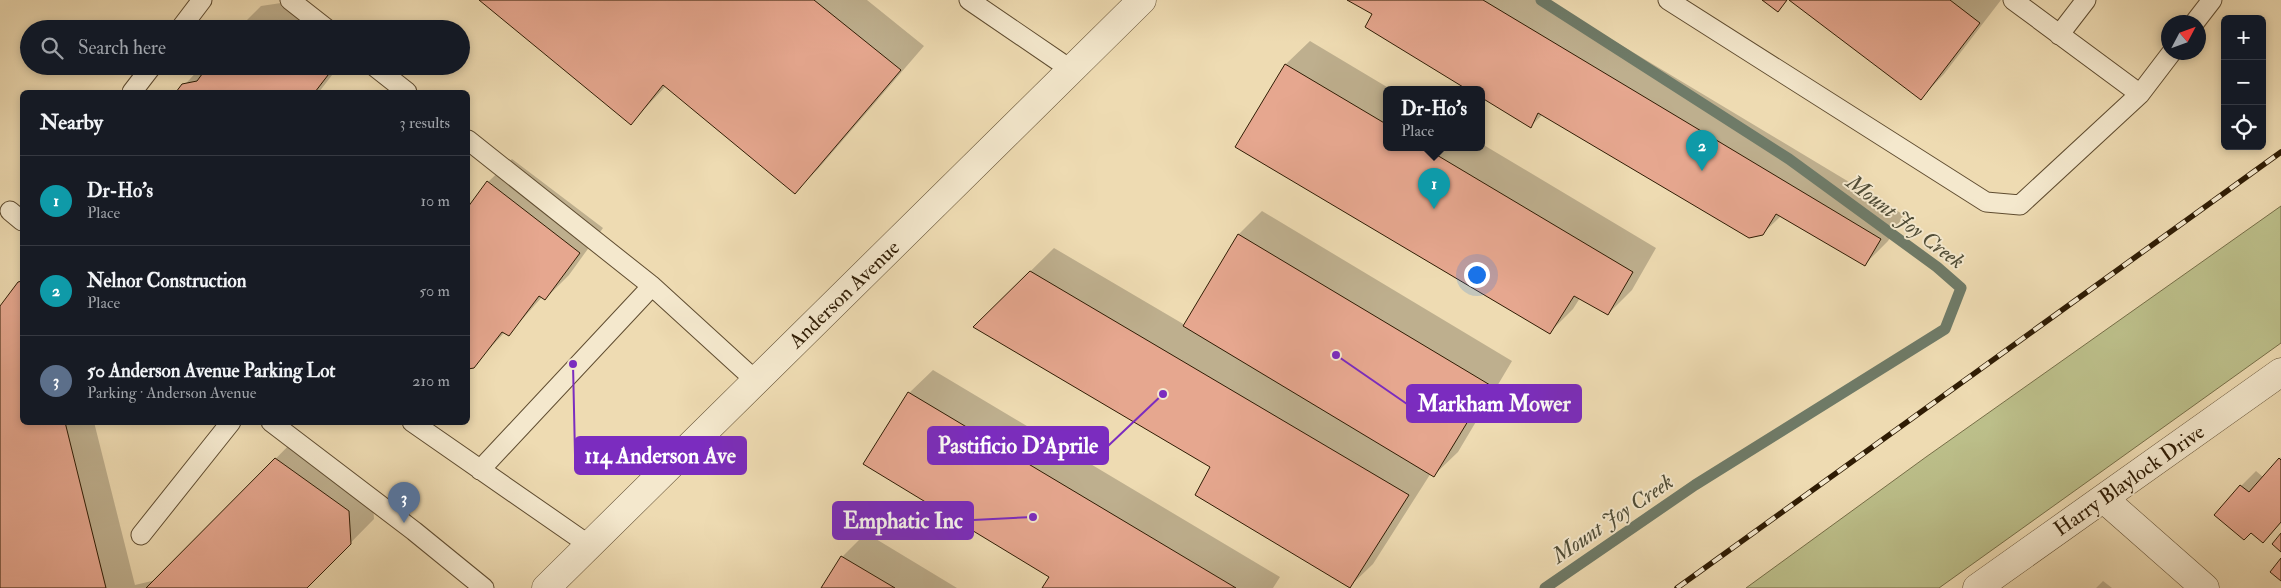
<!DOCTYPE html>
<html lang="en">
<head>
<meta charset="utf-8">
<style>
  :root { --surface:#171b24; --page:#20242c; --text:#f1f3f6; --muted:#9ea1a6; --line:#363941; --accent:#d93025 }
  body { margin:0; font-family:"IM FELL Double Pica",serif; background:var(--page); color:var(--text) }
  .controls { position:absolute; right:15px; top:15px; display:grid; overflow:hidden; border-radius:8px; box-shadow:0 2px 8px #0003 }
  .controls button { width:45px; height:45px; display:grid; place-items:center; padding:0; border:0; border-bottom:1px solid var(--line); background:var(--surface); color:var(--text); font:25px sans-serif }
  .compass { position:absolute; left:2161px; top:15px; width:45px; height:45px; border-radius:50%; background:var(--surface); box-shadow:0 2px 8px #0003; rotate:49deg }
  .you { position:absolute; left:1476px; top:274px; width:18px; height:18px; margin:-12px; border:4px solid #fff; border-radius:50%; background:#1a73e8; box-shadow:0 0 0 8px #1a73e833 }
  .badge { display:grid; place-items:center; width:32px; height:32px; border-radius:50%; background:var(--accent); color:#fff; font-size:16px; font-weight:700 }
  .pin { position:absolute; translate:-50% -41px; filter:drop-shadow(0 1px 2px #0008) }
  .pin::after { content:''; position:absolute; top:26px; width:18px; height:15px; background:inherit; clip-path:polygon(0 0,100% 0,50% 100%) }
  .popup { position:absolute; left:1383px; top:86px; width:102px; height:65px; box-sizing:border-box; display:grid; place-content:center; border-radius:8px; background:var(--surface); filter:drop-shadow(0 1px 4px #0005); font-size:16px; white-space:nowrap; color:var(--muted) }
  .popup b { font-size:19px; color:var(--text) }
  .popup::after { content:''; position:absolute; left:50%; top:100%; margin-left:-10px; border:10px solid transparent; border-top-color:var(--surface) }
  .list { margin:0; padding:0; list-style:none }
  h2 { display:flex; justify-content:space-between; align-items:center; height:65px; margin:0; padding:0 20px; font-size:21px }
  h2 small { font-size:16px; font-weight:400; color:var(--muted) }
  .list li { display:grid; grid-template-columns:32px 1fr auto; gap:15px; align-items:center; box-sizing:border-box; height:90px; padding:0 20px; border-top:1px solid var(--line) }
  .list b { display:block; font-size:19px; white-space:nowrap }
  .list p { margin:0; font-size:16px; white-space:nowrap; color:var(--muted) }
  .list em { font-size:16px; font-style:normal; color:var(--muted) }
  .icon { flex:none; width:28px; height:28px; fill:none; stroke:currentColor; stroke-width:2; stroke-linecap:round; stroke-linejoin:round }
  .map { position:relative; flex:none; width:2281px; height:588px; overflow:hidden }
  .search { position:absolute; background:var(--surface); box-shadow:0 2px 8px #0003; left:20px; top:20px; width:450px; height:55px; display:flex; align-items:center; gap:12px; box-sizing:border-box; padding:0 18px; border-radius:28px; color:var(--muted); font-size:19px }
  .panel { position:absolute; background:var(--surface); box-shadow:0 2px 8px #0003; left:20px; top:90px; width:450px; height:335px; border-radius:8px }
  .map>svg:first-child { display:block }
</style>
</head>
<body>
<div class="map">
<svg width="2281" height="588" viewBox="0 0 2281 588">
  <rect width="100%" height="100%" fill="#eedbb2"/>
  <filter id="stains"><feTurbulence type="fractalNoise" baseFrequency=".004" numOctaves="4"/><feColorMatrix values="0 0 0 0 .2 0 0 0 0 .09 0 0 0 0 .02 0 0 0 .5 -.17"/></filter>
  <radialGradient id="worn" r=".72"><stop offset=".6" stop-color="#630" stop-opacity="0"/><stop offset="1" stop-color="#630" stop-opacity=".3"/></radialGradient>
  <path fill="#bcbf8a" stroke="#766e47" d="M 2281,206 L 2281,343 L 1939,588 L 1746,588 L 1926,457 Z"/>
  <path fill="#0003" d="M 301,0 L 340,29 L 238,29 L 261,6 Z
    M 481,0 L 867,0 L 924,46 L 818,169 L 794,192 L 666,86 L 631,123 Z
    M 1350,0 L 1546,0 L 1904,215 L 1888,241 L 1865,264 L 1781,216 L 1762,234 L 1543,114 L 1530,127 L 1482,97 L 1482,90 L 1471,90 L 1366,26 L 1374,13 Z
    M 1791,0 L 2001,0 L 1944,74 L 1921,98 Z
    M 1310,41 L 1392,90 L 1386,90 L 1386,148 L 1482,148 L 1482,144 L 1656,248 L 1632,290 L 1608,314 L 1580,298 L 1573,309 L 1549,333 L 1237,146 L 1286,64 Z
    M 202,66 L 339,66 L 319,92 L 178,92 Z
    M 512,159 L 603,228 L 569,275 L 545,299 L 542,297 L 509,334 L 505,332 L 473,366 L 468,368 L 468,203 L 471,205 L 488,182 Z
    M 1262,211 L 1512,361 L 1458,452 L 1434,475 L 1431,473 L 1373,564 L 1349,587 L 1211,467 L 975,326 L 1054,248 L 1185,325 L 1239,234 Z
    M 22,279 L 22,422 L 94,422 L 135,585 L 156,580 L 299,435 L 372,488 L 374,519 L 306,588 L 0,588 L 0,308 Z
    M 933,370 L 1280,577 L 1273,588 L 1044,588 L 1050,576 L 909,393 Z
    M 2281,457 L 2281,523 L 2262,542 L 2241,486 L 2256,471 L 2263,477 Z
    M 866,533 L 957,588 L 822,588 L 842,557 Z
    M 2103,581 L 2112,588 L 2096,588 Z"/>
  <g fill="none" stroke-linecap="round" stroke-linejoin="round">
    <path stroke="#6f7b68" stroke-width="11" d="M 1541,0 L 1789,159 L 1937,267 L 1961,288 L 1945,329 L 1695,485 L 1545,588"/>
  </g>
  <path fill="#e6a78f" stroke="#2f1c04" d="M 479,0 L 814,0 L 901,70 L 795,194 L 663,85 L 631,125 Z
    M 1347,0 L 1483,0 L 1881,239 L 1865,266 L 1776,214 L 1763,235 L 1749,238 L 1538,113 L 1531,128 L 1482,98 L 1482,90 L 1468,90 L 1365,27 L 1372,14 Z
    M 1762,0 L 1787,0 L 1778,12 Z
    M 1789,0 L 1950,0 L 1980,23 L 1921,100 Z
    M 277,23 L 284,29 L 238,29 Z
    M 1285,64 L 1386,124 L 1386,148 L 1425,148 L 1633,272 L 1608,315 L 1574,296 L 1550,334 L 1235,147 Z
    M 208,66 L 335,66 L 315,92 L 176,92 L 182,84 L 197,81 Z
    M 487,181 L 580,253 L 545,300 L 539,296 L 509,336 L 502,332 L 474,368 L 468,369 L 468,207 Z
    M 1238,234 L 1490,385 L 1434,477 L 1183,326 Z
    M 1030,271 L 1409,495 L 1350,588 L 1195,495 L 1210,467 L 973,327 Z
    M 22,281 L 22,422 L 65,422 L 106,588 L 0,588 L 0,306 L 18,282 Z
    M 908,392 L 1236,588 L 1042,588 L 1049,577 L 863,464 Z
    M 275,458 L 349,511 L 351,544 L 307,588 L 146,588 Z
    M 2279,458 L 2281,460 L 2281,522 L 2263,543 L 2251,533 L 2244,540 L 2214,515 L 2240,485 L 2249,492 Z
    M 2281,533 L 2281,552 L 2272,544 Z
    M 841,556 L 895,588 L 821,588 Z
    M 2281,558 L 2281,581 L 2270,572 Z"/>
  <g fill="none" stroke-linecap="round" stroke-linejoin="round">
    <defs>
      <path id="lane" d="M 290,0 L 327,29
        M 969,0 L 1070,69
        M 1668,0 L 1986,202 L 2020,205 L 2140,94 L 2172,52
        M 2013,0 L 2140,94
        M 2195,22 L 2212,0
        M 180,29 L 202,0
        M 2059,35 L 2086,0
        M 374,66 L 407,92
        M 132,92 L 152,66
        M 468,140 L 652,286 L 755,380
        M 10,211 L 22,221
        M 271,422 L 414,531 L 484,588
        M 412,422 L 589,545
        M 480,470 L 652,286
        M 141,535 L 231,422"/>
      <path id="street" d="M 2104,499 L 2205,588
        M 546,588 L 1142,0
        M 1977,588 L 2281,372"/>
    </defs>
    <use href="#lane" stroke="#5f4c30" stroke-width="21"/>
    <use href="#street" stroke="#5f4c30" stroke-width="29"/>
    <use href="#lane" stroke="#f4e8cd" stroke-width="19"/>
    <use href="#street" stroke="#f4e8cd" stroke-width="28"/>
    <defs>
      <path id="rail" d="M 1677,588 L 2281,152"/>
    </defs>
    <use href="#rail" stroke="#2f1c04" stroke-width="5.5"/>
    <use href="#rail" stroke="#f4e8cd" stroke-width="4" stroke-dasharray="11" stroke-linecap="butt"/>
  </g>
  <g text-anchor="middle" stroke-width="4" stroke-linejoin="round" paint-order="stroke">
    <g font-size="21" fill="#2f1c04" stroke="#f4e8cd">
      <text transform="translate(844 294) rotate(-44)" y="7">Anderson Avenue</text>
      <text transform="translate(2129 480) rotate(-35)" y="7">Harry Blaylock Drive</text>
    </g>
    <g font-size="22" font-style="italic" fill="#4f4c36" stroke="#f4e8cd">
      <text transform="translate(1906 221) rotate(37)" y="8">Mount Joy Creek</text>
      <text transform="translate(1612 518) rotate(-34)" y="8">Mount Joy Creek</text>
    </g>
  </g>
  <path fill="none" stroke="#7b2cbf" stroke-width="2" d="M1336 355L1407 404M1163 394L1108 446M573 364L575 455M1033 517L973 520"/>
  <g fill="#7b2cbf" stroke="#f4e8cd" stroke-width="2">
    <circle cx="1336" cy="355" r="5"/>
    <circle cx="1163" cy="394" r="5"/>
    <circle cx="573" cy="364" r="5"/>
    <circle cx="1033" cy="517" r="5"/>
  </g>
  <g fill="#7b2cbf" stroke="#7b2cbf" stroke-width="2">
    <rect x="1407" y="385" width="174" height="37" rx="5"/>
    <rect x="928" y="427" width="180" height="37" rx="5"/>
    <rect x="575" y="437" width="171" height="37" rx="5"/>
    <rect x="833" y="502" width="140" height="37" rx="5"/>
  </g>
  <g font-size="22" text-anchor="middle" font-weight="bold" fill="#fff">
    <text x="1494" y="411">Markham Mower</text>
    <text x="1018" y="453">Pastificio D'Aprile</text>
    <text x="660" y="463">114 Anderson Ave</text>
    <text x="903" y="528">Emphatic Inc</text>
  </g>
  <rect width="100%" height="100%" filter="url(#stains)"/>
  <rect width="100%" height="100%" fill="url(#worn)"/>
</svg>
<div class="controls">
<button>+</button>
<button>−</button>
<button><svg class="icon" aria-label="locate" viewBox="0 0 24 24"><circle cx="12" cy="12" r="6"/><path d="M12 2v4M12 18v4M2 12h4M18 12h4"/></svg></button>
</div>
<svg class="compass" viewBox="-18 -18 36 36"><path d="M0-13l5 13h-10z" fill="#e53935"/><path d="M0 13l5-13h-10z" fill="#9ea1a6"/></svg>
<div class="you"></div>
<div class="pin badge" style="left:1434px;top:209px;background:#0f9aa8">1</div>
<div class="popup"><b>Dr-Ho's</b>Place</div>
<div class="pin badge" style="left:1702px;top:171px;background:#0f9aa8">2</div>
<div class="pin badge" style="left:404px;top:523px;background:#5c6f8a">3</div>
<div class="search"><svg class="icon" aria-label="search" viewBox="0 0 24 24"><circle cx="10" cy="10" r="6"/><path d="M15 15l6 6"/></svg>Search here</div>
<section class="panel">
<h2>Nearby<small>3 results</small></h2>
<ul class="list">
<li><span class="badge" style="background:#0f9aa8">1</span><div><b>Dr-Ho's</b><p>Place</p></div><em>10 m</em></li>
<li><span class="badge" style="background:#0f9aa8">2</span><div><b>Nelnor Construction</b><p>Place</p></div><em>50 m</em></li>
<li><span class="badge" style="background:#5c6f8a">3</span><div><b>50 Anderson Avenue Parking Lot</b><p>Parking · Anderson Avenue</p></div><em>210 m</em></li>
</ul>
</section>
</div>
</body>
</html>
